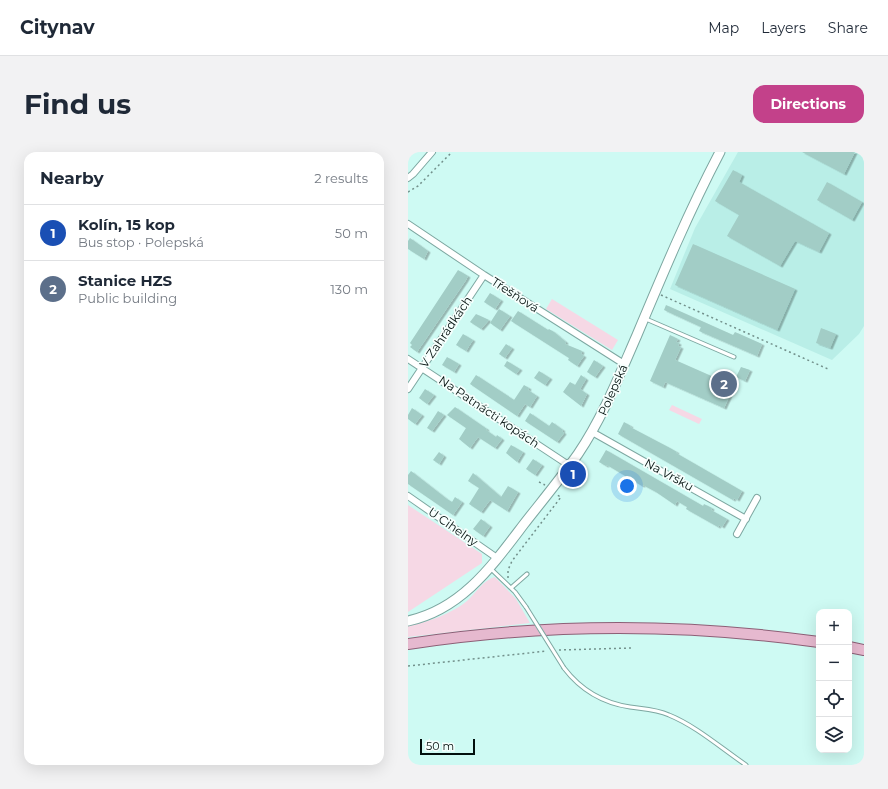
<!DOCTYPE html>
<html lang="en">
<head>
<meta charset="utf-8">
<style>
  :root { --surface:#fff; --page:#f2f2f3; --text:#1f2937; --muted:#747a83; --line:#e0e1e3; --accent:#c3418a }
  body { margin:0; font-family:Montserrat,sans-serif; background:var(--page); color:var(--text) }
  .controls { position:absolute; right:12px; bottom:12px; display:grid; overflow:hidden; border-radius:8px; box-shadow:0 4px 16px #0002 }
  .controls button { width:36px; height:36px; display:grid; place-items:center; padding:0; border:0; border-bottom:1px solid var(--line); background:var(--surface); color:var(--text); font:20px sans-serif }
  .scale { position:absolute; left:12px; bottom:10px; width:55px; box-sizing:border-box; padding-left:4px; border:2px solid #020f0d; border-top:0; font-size:11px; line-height:14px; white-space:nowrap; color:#020f0d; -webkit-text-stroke:3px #f6fffd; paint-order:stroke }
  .you { position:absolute; left:219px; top:334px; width:14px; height:14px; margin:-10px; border:3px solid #fff; border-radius:50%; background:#1a73e8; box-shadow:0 0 0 6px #1a73e833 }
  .badge { display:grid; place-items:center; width:26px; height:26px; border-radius:50%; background:var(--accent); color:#fff; font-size:13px; font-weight:700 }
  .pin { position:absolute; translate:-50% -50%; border:2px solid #fff; box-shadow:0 1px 4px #0006 }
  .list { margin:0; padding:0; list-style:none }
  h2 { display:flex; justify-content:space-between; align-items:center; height:52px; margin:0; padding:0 16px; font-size:17px }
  h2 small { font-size:13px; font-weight:400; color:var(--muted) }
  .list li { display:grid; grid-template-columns:26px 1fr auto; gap:12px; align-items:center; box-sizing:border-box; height:56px; padding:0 16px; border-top:1px solid var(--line) }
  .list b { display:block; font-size:15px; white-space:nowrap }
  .list p { margin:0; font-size:13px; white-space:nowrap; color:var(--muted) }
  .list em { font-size:13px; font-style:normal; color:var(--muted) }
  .icon { flex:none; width:22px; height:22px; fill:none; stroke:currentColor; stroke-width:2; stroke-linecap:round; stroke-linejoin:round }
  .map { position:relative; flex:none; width:456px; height:613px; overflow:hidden; border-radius:12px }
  header { display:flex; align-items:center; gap:24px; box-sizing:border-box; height:56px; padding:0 20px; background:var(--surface); border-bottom:1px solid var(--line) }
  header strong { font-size:19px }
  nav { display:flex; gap:22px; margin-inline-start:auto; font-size:14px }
  .intro { display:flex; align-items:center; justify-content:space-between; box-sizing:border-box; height:96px; padding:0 24px }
  h1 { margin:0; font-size:28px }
  .button { padding:10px 18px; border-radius:12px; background:var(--accent); color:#fff; font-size:14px; font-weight:700 }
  main { display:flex; gap:24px; padding:0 24px }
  aside { flex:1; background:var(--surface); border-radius:12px; box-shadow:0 4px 16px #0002 }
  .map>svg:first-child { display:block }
</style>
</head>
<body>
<header>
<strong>Citynav</strong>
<nav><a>Map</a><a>Layers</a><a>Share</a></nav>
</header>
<div class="intro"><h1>Find us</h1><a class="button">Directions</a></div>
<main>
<aside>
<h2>Nearby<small>2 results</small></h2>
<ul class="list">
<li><span class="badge" style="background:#1a4fb4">1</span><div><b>Kolín, 15 kop</b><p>Bus stop · Polepská</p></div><em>50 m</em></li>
<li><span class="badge" style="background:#5c6f8a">2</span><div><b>Stanice HZS</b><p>Public building</p></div><em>130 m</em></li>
</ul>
</aside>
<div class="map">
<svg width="456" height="613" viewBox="0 0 456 613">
  <defs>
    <filter id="shadow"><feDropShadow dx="2.5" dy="1.5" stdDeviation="0" flood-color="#0004"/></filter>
  </defs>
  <rect width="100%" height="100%" fill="#cefaf3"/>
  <path fill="#b9eee7" d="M 330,0 L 456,0 L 456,174 L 451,182 L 424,208 L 262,137 L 287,76 Z"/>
  <path fill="#f6d8e5" d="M 144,147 L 210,188 L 204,198 L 138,157 Z
    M 264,253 L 294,267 L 291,272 L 261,258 Z
    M 0,353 L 74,402 L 74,411 L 0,460 Z
    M 87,425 L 108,447 L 122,471 L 0,485 L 0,474 C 20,470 43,462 59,449 C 68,441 75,428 87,425 Z"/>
  <path fill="#a2cdc6" filter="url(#shadow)" d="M 394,0 L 447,0 L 436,22 Z
    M 325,18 L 334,23 L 331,30 L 421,81 L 411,100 L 387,89 L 372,114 L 319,84 L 331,63 L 307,49 Z
    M 419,30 L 454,50 L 444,68 L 409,48 Z
    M 2,86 L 20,99 L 16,107 L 0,97 L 0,89 Z
    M 285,92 L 387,137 L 369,178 L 267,133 Z
    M 50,118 L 60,124 L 58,128 L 9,200 L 2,195 L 4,193 L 2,191 Z
    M 82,141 L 93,148 L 87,157 L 76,150 Z
    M 258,153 L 325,183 L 327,180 L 354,192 L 349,204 L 291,179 L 293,175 L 256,158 Z
    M 91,157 L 102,164 L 92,178 L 82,171 Z
    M 110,159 L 140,178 L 141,177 L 146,180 L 158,190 L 157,192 L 174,199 L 173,202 L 176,204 L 169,214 L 160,208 L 161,206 L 103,169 Z
    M 68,162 L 81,168 L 73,177 L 62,170 Z
    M 413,176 L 428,182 L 422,196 L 408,191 Z
    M 55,182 L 65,188 L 58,199 L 48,193 Z
    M 262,183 L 270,187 L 268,190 L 271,191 L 270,194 L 273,195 L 267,208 L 326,234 L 316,256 L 257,230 L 255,235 L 242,229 Z
    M 98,192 L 104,196 L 97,206 L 91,202 Z
    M 39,205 L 51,212 L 46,220 L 34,213 Z
    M 186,208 L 195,214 L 187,225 L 179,220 Z
    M 99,209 L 112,217 L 108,222 L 96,214 Z
    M 333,215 L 342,218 L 337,229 L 328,225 Z
    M 131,219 L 142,226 L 137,233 L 126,226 Z
    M 68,223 L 106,248 L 116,233 L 121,236 L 120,238 L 129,244 L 122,255 L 117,252 L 109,264 L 62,232 Z
    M 173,223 L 178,227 L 172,237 L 179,242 L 173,254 L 155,240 L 162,230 L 167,233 Z
    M 17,237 L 26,243 L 19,252 L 11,246 Z
    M 47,255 L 79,277 L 78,278 L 88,285 L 89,283 L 94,287 L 87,296 L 70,285 L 62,296 L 51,287 L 58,276 L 39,263 Z
    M 4,256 L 14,263 L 7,272 L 0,267 L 0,263 Z
    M 30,259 L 36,263 L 24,279 L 19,276 Z
    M 122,261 L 141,274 L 144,270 L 155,278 L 154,279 L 156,281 L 149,290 L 117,269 Z
    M 216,270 L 223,274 L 222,275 L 262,296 L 269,300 L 268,301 L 334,339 L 329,348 L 326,346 L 325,348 L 210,282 Z
    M 103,293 L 115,300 L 109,310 L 98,301 Z
    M 198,298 L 295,354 L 296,352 L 304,356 L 303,358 L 319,367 L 314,375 L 311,373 L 310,375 L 278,357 L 279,355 L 269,349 L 267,353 L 248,340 L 235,333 L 234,334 L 199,313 L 198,314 L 191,310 Z
    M 31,300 L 36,304 L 31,312 L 25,308 Z
    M 125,307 L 134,313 L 127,323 L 118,317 Z
    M 3,319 L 39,347 L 44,350 L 47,345 L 54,350 L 45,363 L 0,332 L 0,323 Z
    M 65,321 L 93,345 L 100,334 L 110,340 L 99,359 L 82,348 L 73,360 L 61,352 L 71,336 L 60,329 Z
    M 73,367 L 82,374 L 75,384 L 65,377 Z"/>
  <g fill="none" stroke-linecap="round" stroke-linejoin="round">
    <defs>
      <path id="lane" d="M 238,167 L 326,205
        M 82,416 L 107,440 L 118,455
        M 103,436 L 119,422
        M 156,516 C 172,537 195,551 222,555 C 236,557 248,557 261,563 C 288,574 313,596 338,613"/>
      <path id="street" d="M 0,26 L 5,22 L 24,0
        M 0,72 L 76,123 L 216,212
        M 0,207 L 162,314
        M 0,237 L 76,123
        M 184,280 L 338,367
        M 0,344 L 89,406
        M 329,382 L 349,346"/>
      <path id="secondary" d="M 0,469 C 54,457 84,414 116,372 C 134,349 153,326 170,302 C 195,265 211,224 229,183 C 255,121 281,59 312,0"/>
      <path id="primary" d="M 0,492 C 137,471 274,471 411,490
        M 441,495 L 456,498"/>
    </defs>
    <use href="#lane" stroke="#7da7a1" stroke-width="5"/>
    <use href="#street" stroke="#7da7a1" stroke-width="8"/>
    <use href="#secondary" stroke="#7da7a1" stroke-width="11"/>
    <use href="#primary" stroke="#8c5f76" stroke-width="12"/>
    <path stroke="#72908b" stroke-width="1.5" stroke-dasharray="2 3" stroke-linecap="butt" d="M 0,40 L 10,34 L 44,0
      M 253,143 L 420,217
      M 131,330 L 137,333
      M 100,426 L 100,418 L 104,409 L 153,345 L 149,343
      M 151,498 L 223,496
      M 0,514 L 139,499"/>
    <use href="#lane" stroke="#fff" stroke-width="3"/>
    <use href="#street" stroke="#fff" stroke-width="6"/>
    <use href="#secondary" stroke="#fff" stroke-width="9"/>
    <use href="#primary" stroke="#e6b9cf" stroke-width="10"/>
    <defs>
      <path id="lane-bridge" d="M 118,455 L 156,516"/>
    </defs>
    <use href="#lane-bridge" stroke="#7da7a1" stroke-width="5" stroke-linecap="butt"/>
    <use href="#lane-bridge" stroke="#fff" stroke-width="3"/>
  </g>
  <g text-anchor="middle" stroke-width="3.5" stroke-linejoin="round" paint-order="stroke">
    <g font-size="12" fill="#020f0d" stroke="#f6fffd">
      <text transform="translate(107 143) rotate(33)" y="4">Třešňová</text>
      <text transform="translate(38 180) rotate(-56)" y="4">V Zahrádkách</text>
      <text transform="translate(205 238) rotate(-66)" y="4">Polepská</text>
      <text transform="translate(81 260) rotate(34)" y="4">Na Patnácti kopách</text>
      <text transform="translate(261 323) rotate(29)" y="4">Na Vršku</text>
      <text transform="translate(45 375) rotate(35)" y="4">U Cihelny</text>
    </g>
  </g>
</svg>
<div class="controls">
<button>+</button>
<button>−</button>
<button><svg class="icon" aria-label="locate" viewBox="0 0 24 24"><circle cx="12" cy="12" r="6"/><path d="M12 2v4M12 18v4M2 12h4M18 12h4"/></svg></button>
<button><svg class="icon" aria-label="layers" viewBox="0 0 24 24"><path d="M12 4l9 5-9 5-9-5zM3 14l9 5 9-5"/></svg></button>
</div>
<div class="scale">50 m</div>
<div class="you"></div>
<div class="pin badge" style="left:165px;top:322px;background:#1a4fb4">1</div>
<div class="pin badge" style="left:316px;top:232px;background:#5c6f8a">2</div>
</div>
</main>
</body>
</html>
